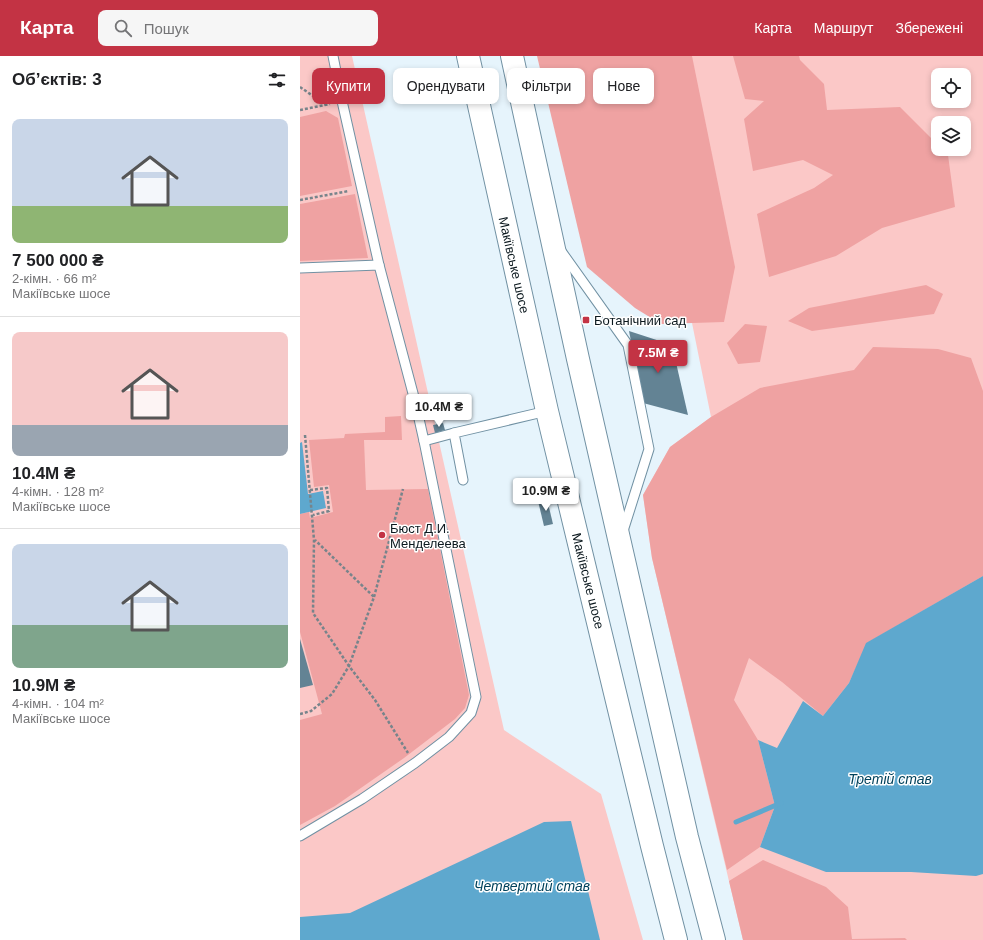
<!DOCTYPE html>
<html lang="uk">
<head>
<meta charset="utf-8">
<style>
	:root { --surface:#fff; --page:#f6f6f6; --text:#202124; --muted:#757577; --line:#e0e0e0; --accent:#c33344 }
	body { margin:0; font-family:Arial,sans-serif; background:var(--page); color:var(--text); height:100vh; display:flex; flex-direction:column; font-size:15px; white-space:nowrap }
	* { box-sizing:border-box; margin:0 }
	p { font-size:13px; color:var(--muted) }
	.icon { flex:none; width:22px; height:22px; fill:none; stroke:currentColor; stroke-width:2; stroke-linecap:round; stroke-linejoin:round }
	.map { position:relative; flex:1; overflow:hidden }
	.drawer { display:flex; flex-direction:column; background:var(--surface); width:300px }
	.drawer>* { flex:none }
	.top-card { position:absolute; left:12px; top:12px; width:380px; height:36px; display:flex; gap:8px }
	.fabs { position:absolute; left:631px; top:12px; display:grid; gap:8px }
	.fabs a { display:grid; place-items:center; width:40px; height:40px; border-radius:8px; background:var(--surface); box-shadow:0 2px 6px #0003; font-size:20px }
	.price { position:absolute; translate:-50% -34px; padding:0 9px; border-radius:4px; background:#fff; color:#222; font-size:13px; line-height:26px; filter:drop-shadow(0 1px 2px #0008) }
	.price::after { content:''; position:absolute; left:50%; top:24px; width:12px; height:9px; margin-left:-6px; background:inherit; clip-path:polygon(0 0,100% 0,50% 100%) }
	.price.current { background:var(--accent); color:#fff }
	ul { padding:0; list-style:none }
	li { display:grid; align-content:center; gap:8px; height:212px; padding:0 12px }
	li+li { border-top:1px solid var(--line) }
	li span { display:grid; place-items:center; height:124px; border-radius:8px; color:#555 }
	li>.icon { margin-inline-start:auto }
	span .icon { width:72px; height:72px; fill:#fffc; stroke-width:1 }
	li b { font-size:17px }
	h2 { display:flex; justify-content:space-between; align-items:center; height:48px; padding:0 12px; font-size:17px }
	.pill { padding:0 14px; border-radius:8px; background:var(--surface); box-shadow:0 2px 6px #0003; font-size:14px; line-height:36px }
	.pill.current { background:var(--accent); color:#fff }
	header { display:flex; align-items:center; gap:24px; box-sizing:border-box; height:56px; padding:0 20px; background:var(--accent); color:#fff }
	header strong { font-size:19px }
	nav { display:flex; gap:22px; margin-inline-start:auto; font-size:14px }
	.search { width:280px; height:36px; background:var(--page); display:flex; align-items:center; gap:10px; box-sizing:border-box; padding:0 14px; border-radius:8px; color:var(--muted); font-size:15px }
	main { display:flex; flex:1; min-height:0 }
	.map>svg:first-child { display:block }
	.green { fill:#fbc8c7; fill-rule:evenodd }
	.forest { fill:#efa2a2 }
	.water { fill:#5ea8ce }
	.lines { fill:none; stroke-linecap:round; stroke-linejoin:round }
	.stream { stroke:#5ea8ce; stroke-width:5 }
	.building { fill:#638394 }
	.service-casing { stroke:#7191a3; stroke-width:11 }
	.primary-casing { stroke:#7191a3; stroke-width:24 }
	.path { stroke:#77848b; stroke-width:2.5; stroke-dasharray:3 2; stroke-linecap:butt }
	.service { stroke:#fff; stroke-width:9 }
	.primary { stroke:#fff; stroke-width:22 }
	.poi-dot { fill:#c33344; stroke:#fff; stroke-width:1.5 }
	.labels { text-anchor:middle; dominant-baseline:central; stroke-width:3; stroke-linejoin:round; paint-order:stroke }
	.street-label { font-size:13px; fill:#0b181e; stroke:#fff }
	.poi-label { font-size:13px; fill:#0b181e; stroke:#fff; text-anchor:start }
	.water-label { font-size:14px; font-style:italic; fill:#00425c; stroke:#fff }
</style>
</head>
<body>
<header>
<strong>Карта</strong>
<div class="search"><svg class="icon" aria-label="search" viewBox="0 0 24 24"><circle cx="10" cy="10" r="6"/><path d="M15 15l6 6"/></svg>Пошук</div>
<nav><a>Карта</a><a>Маршрут</a><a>Збережені</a></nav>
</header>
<main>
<section class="drawer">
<h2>Об’єктів: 3<svg class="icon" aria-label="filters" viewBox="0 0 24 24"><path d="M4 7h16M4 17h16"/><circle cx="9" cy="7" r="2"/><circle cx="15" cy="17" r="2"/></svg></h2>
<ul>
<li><span style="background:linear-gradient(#c9d6e8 70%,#8fb573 0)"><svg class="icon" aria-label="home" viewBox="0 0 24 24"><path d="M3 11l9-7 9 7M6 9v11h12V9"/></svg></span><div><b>7 500 000 ₴</b><p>2-кімн. · 66 m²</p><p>Макіївське шосе</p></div></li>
<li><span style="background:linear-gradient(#f6c9c9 75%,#9aa5b1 0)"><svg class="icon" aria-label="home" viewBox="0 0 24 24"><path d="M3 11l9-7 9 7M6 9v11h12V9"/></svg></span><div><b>10.4M ₴</b><p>4-кімн. · 128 m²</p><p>Макіївське шосе</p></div></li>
<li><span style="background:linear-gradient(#c9d6e8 65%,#7fa58c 0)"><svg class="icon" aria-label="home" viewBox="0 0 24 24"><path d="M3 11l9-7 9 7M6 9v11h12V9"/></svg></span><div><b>10.9M ₴</b><p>4-кімн. · 104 m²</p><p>Макіївське шосе</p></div></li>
</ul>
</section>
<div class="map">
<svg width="683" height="884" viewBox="0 0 683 884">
	<rect width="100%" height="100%" fill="#e6f4fc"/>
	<!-- green -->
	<g class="green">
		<path d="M0,0H52L204,674L301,738L343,884H0Z"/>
		<path d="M326,0H683V884H443L352,502L343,439L370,391L411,361L391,262ZM638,19H664V45H638ZM638,67H664V93H638Z"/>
	</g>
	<!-- forest -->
	<g class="forest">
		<path d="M237,0H392L435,211L424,266L361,268L335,252L287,211Z"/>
		<path d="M433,0H499L500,4L524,28L527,54L600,51L638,89V93H642L648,99L655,151L582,172L536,200L469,221L457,158L514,132L533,119L503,104L453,115L444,63L464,45L445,43Z"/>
		<path d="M26,55L38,62L52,130L0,140V61Z"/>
		<path d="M55,138L68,202L0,205V148Z"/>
		<path d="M626,229L643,238L634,258L512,275L488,265L509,252Z"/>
		<path d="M445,268L467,270L460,306L438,308L427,287Z"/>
		<path d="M573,291L638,293L671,302L683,335V520L567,587L549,627L523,660L482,626L449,602L434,644L458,684L475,750L460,791L427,814L352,502L343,439L370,391L411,361L460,332L554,314Z"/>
		<path d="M101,360L102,384H64L66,434L128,433L169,639L165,652L155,663L104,702L35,750L0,769V664L22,658L0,576V458L9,456L10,462L33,456L29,429L14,431L9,384L44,382L45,378L85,376V361Z"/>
		<path d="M463,804L526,831L548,851L552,883L605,882L607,884H443L429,825Z"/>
	</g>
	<!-- water -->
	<g class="water">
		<path d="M2,386L8,438L23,435L26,452L0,458V387Z"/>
		<path d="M683,520V818L676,820L611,816H526L460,791L475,750L458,684L477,692L503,645L523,660L549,627L566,587Z"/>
		<path d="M271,765L300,884H0V861L50,857L244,766Z"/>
	</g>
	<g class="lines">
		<!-- stream -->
		<path class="stream" d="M436,766L481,747"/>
	</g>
	<!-- building -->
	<g class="building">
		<path d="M329,275L372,289L388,359L343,347Z"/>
		<path d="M143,367L145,374L135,377L133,369Z"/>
		<path d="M247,443L253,468L244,470L238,445Z"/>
		<path d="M0,583L13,629L0,632Z"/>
	</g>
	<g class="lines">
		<!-- service casing -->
		<g class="service-casing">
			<g id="service">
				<path d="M33,0L42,45L79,209"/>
				<path d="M261,195L328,289L349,393L323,475"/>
				<path d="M0,212L79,209L115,345L124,385L154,377"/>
				<path d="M163,424L154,377L247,355"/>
				<path d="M0,780L62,743L115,707L149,681L171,657L176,641L124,385"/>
			</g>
		</g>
		<!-- primary casing -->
		<g class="primary-casing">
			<g id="primary">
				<path d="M168,0L247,355L352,790L376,884"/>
				<path d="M212,0L278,303L387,781L414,884"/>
			</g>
		</g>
		<!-- path -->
		<g class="path">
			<path d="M0,31L26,49"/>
			<path d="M0,54L30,48"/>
			<path d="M0,144L49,135"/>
			<path d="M5,379L14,484L13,557L49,610L75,644L108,697"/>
			<path d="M10,434L27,432L29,455L13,459"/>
			<path d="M74,541L103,433"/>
			<path d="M0,658L11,655L32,638L49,610L74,541L15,484"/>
		</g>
		<!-- service -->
		<use href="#service" class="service"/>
		<!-- primary -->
		<use href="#primary" class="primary"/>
	</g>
	<!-- markers -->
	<g class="poi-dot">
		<rect x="282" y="260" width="8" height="8" rx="2"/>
		<circle cx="82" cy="479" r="4"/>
	</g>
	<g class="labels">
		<!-- street labels -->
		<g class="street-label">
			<text transform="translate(214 209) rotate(77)">Макіївське шосе</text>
			<text transform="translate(288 525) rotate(76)">Макіївське шосе</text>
		</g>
		<!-- poi labels -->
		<g class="poi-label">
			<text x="294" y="264">Ботанічний сад</text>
			<text x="90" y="472">Бюст Д.И.<tspan x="90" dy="15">Менделеева</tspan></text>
		</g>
		<!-- water labels -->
		<g class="water-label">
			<text x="590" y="723">Третій став</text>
			<text x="232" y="830">Четвертий став</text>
		</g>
	</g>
</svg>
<div class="fabs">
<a><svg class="icon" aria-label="locate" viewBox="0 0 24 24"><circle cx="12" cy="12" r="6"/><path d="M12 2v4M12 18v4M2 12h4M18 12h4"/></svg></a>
<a><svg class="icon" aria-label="layers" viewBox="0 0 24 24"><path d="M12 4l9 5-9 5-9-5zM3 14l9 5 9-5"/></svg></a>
</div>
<b class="price current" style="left:358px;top:318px">7.5M ₴</b>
<b class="price" style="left:139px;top:372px">10.4M ₴</b>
<b class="price" style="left:246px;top:456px">10.9M ₴</b>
<div class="top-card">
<a class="pill current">Купити</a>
<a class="pill">Орендувати</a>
<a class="pill">Фільтри</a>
<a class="pill">Нове</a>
</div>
</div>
</main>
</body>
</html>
